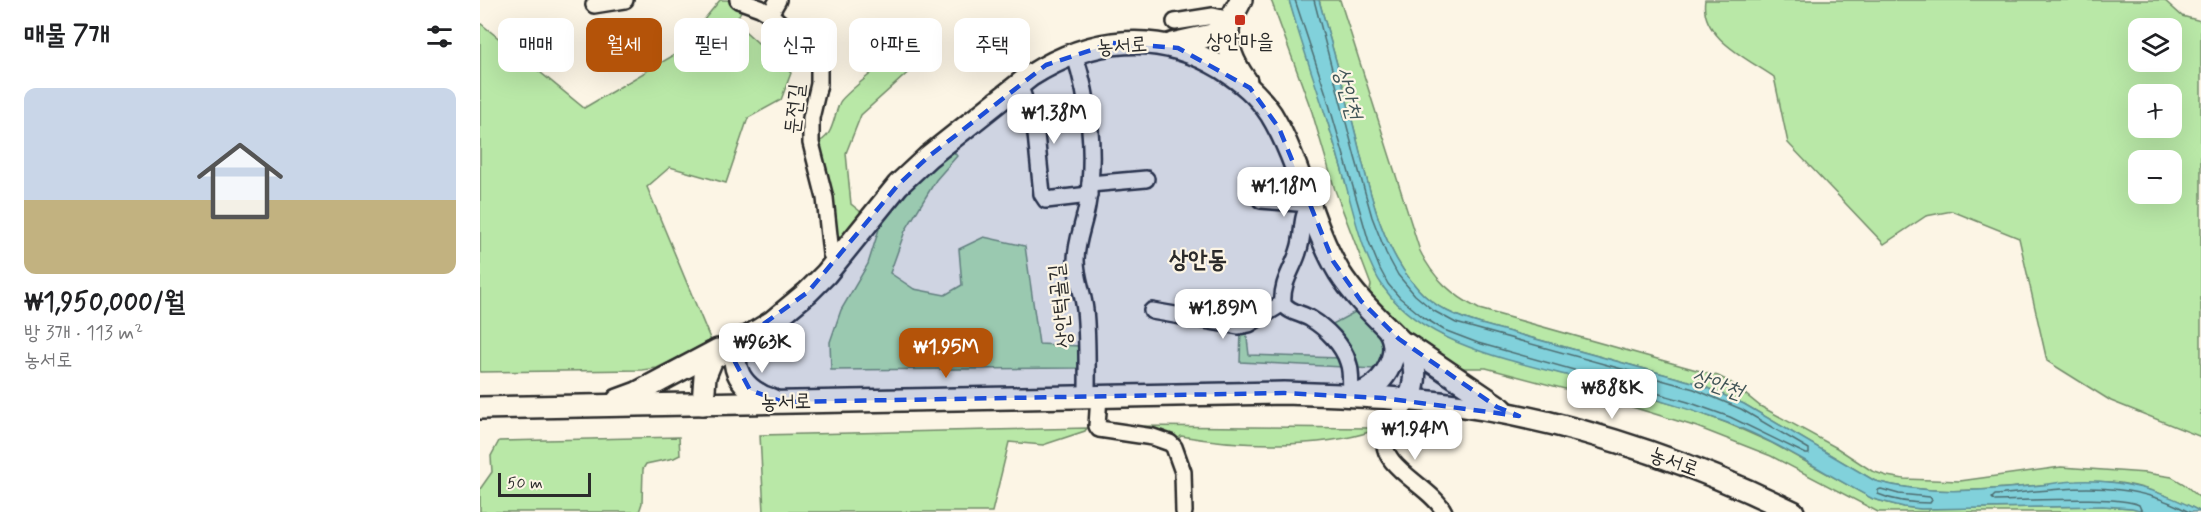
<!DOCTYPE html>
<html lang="ko">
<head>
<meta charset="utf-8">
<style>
	:root { --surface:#fff; --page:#f6f6f6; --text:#202124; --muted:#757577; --line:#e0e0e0; --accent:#b45309 }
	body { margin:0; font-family:Mynerve,"Poor Story",sans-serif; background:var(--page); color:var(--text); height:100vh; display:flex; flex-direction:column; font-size:22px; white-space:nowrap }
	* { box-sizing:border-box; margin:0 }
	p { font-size:20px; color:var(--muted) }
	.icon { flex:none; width:33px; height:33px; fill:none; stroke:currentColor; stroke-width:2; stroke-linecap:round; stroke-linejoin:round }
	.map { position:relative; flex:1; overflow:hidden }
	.drawer { display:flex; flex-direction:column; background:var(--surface); width:480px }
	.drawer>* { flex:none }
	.top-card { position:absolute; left:18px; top:18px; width:570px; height:54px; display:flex; gap:12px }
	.controls { position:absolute; left:1648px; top:18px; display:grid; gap:12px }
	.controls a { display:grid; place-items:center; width:54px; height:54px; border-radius:12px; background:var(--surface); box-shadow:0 6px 24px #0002; font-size:30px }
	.scale { position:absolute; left:18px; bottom:15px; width:93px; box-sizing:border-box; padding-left:6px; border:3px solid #2b2b2b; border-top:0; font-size:16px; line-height:21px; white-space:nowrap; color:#2b2b2b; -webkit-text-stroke:4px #fcf5e5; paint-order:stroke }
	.price { position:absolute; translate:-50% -51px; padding:0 14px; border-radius:12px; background:#fff; color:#222; font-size:20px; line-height:39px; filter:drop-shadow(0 2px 3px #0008) }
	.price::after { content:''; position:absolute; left:50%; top:36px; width:18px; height:14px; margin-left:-9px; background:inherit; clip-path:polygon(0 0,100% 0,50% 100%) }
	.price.selected { background:var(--accent); color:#fff }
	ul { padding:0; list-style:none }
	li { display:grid; align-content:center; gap:12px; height:318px; padding:0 24px }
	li+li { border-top:2px solid var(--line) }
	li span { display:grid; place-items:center; height:186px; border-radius:12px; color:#555 }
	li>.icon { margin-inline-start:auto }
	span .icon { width:108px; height:108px; fill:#fffc; stroke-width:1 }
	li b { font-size:26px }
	h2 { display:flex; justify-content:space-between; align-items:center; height:72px; padding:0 24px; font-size:26px }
	.tag { padding:0 21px; border-radius:12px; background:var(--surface); box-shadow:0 6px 24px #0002; font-size:21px; line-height:54px }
	.tag.selected { background:var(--accent); color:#fff }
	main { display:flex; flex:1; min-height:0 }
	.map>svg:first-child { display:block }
	.green { fill:#b9e8a7; stroke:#728a69; stroke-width:1.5; fill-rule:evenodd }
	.water { fill:#81d1db; stroke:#5f8f95; stroke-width:1.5 }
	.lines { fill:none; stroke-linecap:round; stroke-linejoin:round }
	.shore { stroke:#4d6d71; stroke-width:1.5 }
	.street-casing { stroke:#2b2b2b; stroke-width:20 }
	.secondary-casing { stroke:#2b2b2b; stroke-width:26 }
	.street { stroke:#fcf5e5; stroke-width:15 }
	.secondary { stroke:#fcf5e5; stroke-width:21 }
	.marked { fill:#1d4ed8; fill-opacity:0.2; stroke:#1d4ed8; stroke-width:4.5; stroke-dasharray:12 8; stroke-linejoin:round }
	.poi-dot { fill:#c8321e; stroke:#fcf5e5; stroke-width:2 }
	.labels { text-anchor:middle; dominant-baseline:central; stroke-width:4.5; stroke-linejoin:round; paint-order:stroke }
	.poi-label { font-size:21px; fill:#2b2b2b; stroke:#fcf5e5 }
	.street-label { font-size:21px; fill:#2b2b2b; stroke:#fcf5e5 }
	.water-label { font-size:22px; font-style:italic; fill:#405457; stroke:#fcf5e5 }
	.quarter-label { font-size:24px; font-weight:bold; fill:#2b2b2b; stroke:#fcf5e5 }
</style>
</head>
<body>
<main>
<section class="drawer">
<h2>매물 7개<svg class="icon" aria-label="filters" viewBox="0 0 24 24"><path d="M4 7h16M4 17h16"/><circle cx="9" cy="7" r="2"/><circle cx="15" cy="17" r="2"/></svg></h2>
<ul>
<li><span style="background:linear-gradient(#c9d6e8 60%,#c2b280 0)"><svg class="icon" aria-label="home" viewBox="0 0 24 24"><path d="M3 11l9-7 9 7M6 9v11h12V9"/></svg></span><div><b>₩1,950,000/월</b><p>방 3개 · 113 m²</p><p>농서로</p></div></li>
</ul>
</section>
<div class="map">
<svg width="1721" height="512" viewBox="0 0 1721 512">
	<rect width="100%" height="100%" fill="#fcf5e5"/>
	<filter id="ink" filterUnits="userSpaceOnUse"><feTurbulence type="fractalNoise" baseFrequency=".0167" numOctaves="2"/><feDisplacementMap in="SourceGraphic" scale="12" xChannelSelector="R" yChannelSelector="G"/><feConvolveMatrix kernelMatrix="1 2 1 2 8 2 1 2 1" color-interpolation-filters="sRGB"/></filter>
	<g filter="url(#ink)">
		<!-- green -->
		<g class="green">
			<path d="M240,0H247L264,6L255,22L311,73L301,100L268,118L246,183L190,167L167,187L231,341L177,368L162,370L0,372V23L104,108L196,54Z"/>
			<path d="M791,0H809L840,96L884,244L903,287L962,335L1043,363L1206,408L1247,423L1292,443L1393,499L1424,507L1441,509L1623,506L1652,508L1667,512H1398L1291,456L1217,427L1149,406L1006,368H982L928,333L889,295L891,285L855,190L832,112Z"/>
			<path d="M839,0H860L940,251C953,278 972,295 999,309L1238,376L1250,382L1280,406L1357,448L1392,471L1407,476L1424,479L1480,481L1581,467L1666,473L1692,477L1704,484L1721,499V512C1693,497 1663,485 1631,482C1603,480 1577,484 1549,486C1497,491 1446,495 1395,481L1264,404L1216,383L1001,324C977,317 955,308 938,289C897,244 887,177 872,120C862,80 850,40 839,0Z"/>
			<path d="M1225,0H1684L1702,16L1721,21V437L1631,401L1567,361L1539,238L1472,211L1446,216L1404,244L1308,143L1294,77C1268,59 1219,37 1225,0ZM1659,28H1692V62H1659ZM1659,94H1692V128H1659ZM1659,160H1692V194H1659Z"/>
			<path d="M423,47L431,49L436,58L434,67L381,115L366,153L371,204L381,212L356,243L335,143C354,139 353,116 360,102C365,93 412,57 423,47Z"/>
			<path d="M469,151H473L477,156L456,180L425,231L410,273L434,289L465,295L482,285L479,249L504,237L545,246L559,344L600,346V365L597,368L351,370L350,342L361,310L388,264L399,229L397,225C419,197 443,174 469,151Z"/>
			<path d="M877,311L900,333L906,352L896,369L876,368L847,327Z"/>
			<path d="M761,330H766L769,355L860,358L863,367L760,362Z"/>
			<path d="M652,426L890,428L892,431C840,449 755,446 701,436L696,441Z"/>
			<path d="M607,428L605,431L563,445L529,442L512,512H284L280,435Z"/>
			<path d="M199,437L200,455L194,458L166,464L163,469L162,503L159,512H0V489L12,472L11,456L19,441Z"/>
		</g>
		<!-- water -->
		<path class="water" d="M809,0H839C850,40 862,80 872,120C887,177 897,244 938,289C955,308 977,317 1001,324L1216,383L1264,404L1395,481C1447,495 1498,491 1551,486C1566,485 1582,481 1597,481C1640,479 1684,491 1721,512H1667L1652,508L1623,506L1441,509L1424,507L1393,499C1344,473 1297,441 1245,422C1196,404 1146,391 1097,378C1033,361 944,345 904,288C880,254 871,199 859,160C844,106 824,54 809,0Z"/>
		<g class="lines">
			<!-- shore -->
			<g class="shore">
				<path d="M815,0L846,94L889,242L900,269L908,284L920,298L943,317L964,330L998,343L1208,402L1250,417L1326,454H1329V449L1261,409L1214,389L976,323L954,311L935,295L918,275L906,253L892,217L875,157L834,0"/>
				<path d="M1401,489L1419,494L1450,497L1452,500L1450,503C1432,503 1414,501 1398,494V490Z"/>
				<path d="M1662,512L1659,505C1638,495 1544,501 1515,501L1512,498L1515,495C1582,489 1646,477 1709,512"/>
			</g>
			<!-- street casing -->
			<g class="street-casing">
				<g id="street">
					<path d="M258,0L280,8L290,14L331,51L339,65V84L331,118V143L345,198L351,254L356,261"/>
					<path d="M114,5L145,0"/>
					<path d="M290,14L298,0"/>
					<path d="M695,22L733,16L751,20"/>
					<path d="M594,53C610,101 616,155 607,206C604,224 596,242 596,260C596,278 603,292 605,310C608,339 607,368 607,397"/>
					<path d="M539,84L556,134L562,194L566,200L609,195"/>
					<path d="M610,184L666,179"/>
					<path d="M781,200L830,204C820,218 824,234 819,249C814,268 801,282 803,303C809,313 822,313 831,319C846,328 863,345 868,362C872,372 870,384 871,395"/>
					<path d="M672,311L759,326L769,324L803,303"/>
					<path d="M619,396L617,426L619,429L673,437L690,443L694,447L703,472L704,512"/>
					<path d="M929,400C922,411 910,424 906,436C896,466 953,487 964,512"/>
				</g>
			</g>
			<!-- secondary casing -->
			<g class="secondary-casing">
				<g id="secondary">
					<path d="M749,23C745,46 753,63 766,81"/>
					<path d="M743,34L761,0"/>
					<path d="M692,44L732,35L749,23"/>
					<path d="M264,338C242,364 265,393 292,400"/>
					<path d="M926,344L1022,409"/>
					<path d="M874,395C901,391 924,355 909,330"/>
					<path d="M138,400L157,393L238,350"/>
					<path d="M223,404L225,376L232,359L292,322L328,292L346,274L418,185L448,157L550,76C611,37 678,29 742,68C762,81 778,94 791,114C821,163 830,223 859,272C878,302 905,324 929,350C937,367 936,382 929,400"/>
					<path d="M0,408L804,393C871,395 938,398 1003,409C1111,428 1215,464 1313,512"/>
				</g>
			</g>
			<!-- street -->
			<use href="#street" class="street"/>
			<!-- secondary -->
			<use href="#secondary" class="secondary"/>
		</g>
	</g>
	<!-- marked area -->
	<path class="marked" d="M633,43L698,48L770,88L799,128L853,261L881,301L919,339L1017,407L1039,416L903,398L804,393L303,402L270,390L255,362L264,338L328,292L418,185L448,157L566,65Z"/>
	<!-- markers -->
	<rect class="poi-dot" x="754" y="14" width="12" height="12" rx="3"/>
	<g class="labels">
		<!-- poi labels -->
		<g class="poi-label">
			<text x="760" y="42">상안마을</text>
		</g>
		<!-- street labels -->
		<g class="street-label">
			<text transform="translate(642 46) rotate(-4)">농서로</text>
			<text transform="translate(315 109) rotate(-84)">둔전길</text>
			<text transform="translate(581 306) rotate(-96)">상안턱골길</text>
			<text transform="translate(306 402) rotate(-1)">농서로</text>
			<text transform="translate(1194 462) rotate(20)">농서로</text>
		</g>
		<!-- water labels -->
		<g class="water-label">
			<text transform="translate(867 93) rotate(74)">상안천</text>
			<text transform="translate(1237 385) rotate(19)">상안천</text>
		</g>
		<!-- quarter labels -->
		<g class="quarter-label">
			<text x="718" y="260">상안동</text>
		</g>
	</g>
</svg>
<div class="controls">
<a><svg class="icon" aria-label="layers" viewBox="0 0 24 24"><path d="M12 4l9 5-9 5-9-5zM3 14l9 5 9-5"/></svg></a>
<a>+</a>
<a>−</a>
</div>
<div class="scale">50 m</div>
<b class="price" style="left:574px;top:145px">₩1.38M</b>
<b class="price" style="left:804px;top:218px">₩1.18M</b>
<b class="price" style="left:743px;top:340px">₩1.89M</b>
<b class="price" style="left:282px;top:374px">₩963K</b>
<b class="price selected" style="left:466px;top:379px">₩1.95M</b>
<b class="price" style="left:1132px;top:420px">₩888K</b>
<b class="price" style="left:935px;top:461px">₩1.94M</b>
<div class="top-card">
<a class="tag">매매</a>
<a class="tag selected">월세</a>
<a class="tag">필터</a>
<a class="tag">신규</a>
<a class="tag">아파트</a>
<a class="tag">주택</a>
</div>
</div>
</main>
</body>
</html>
